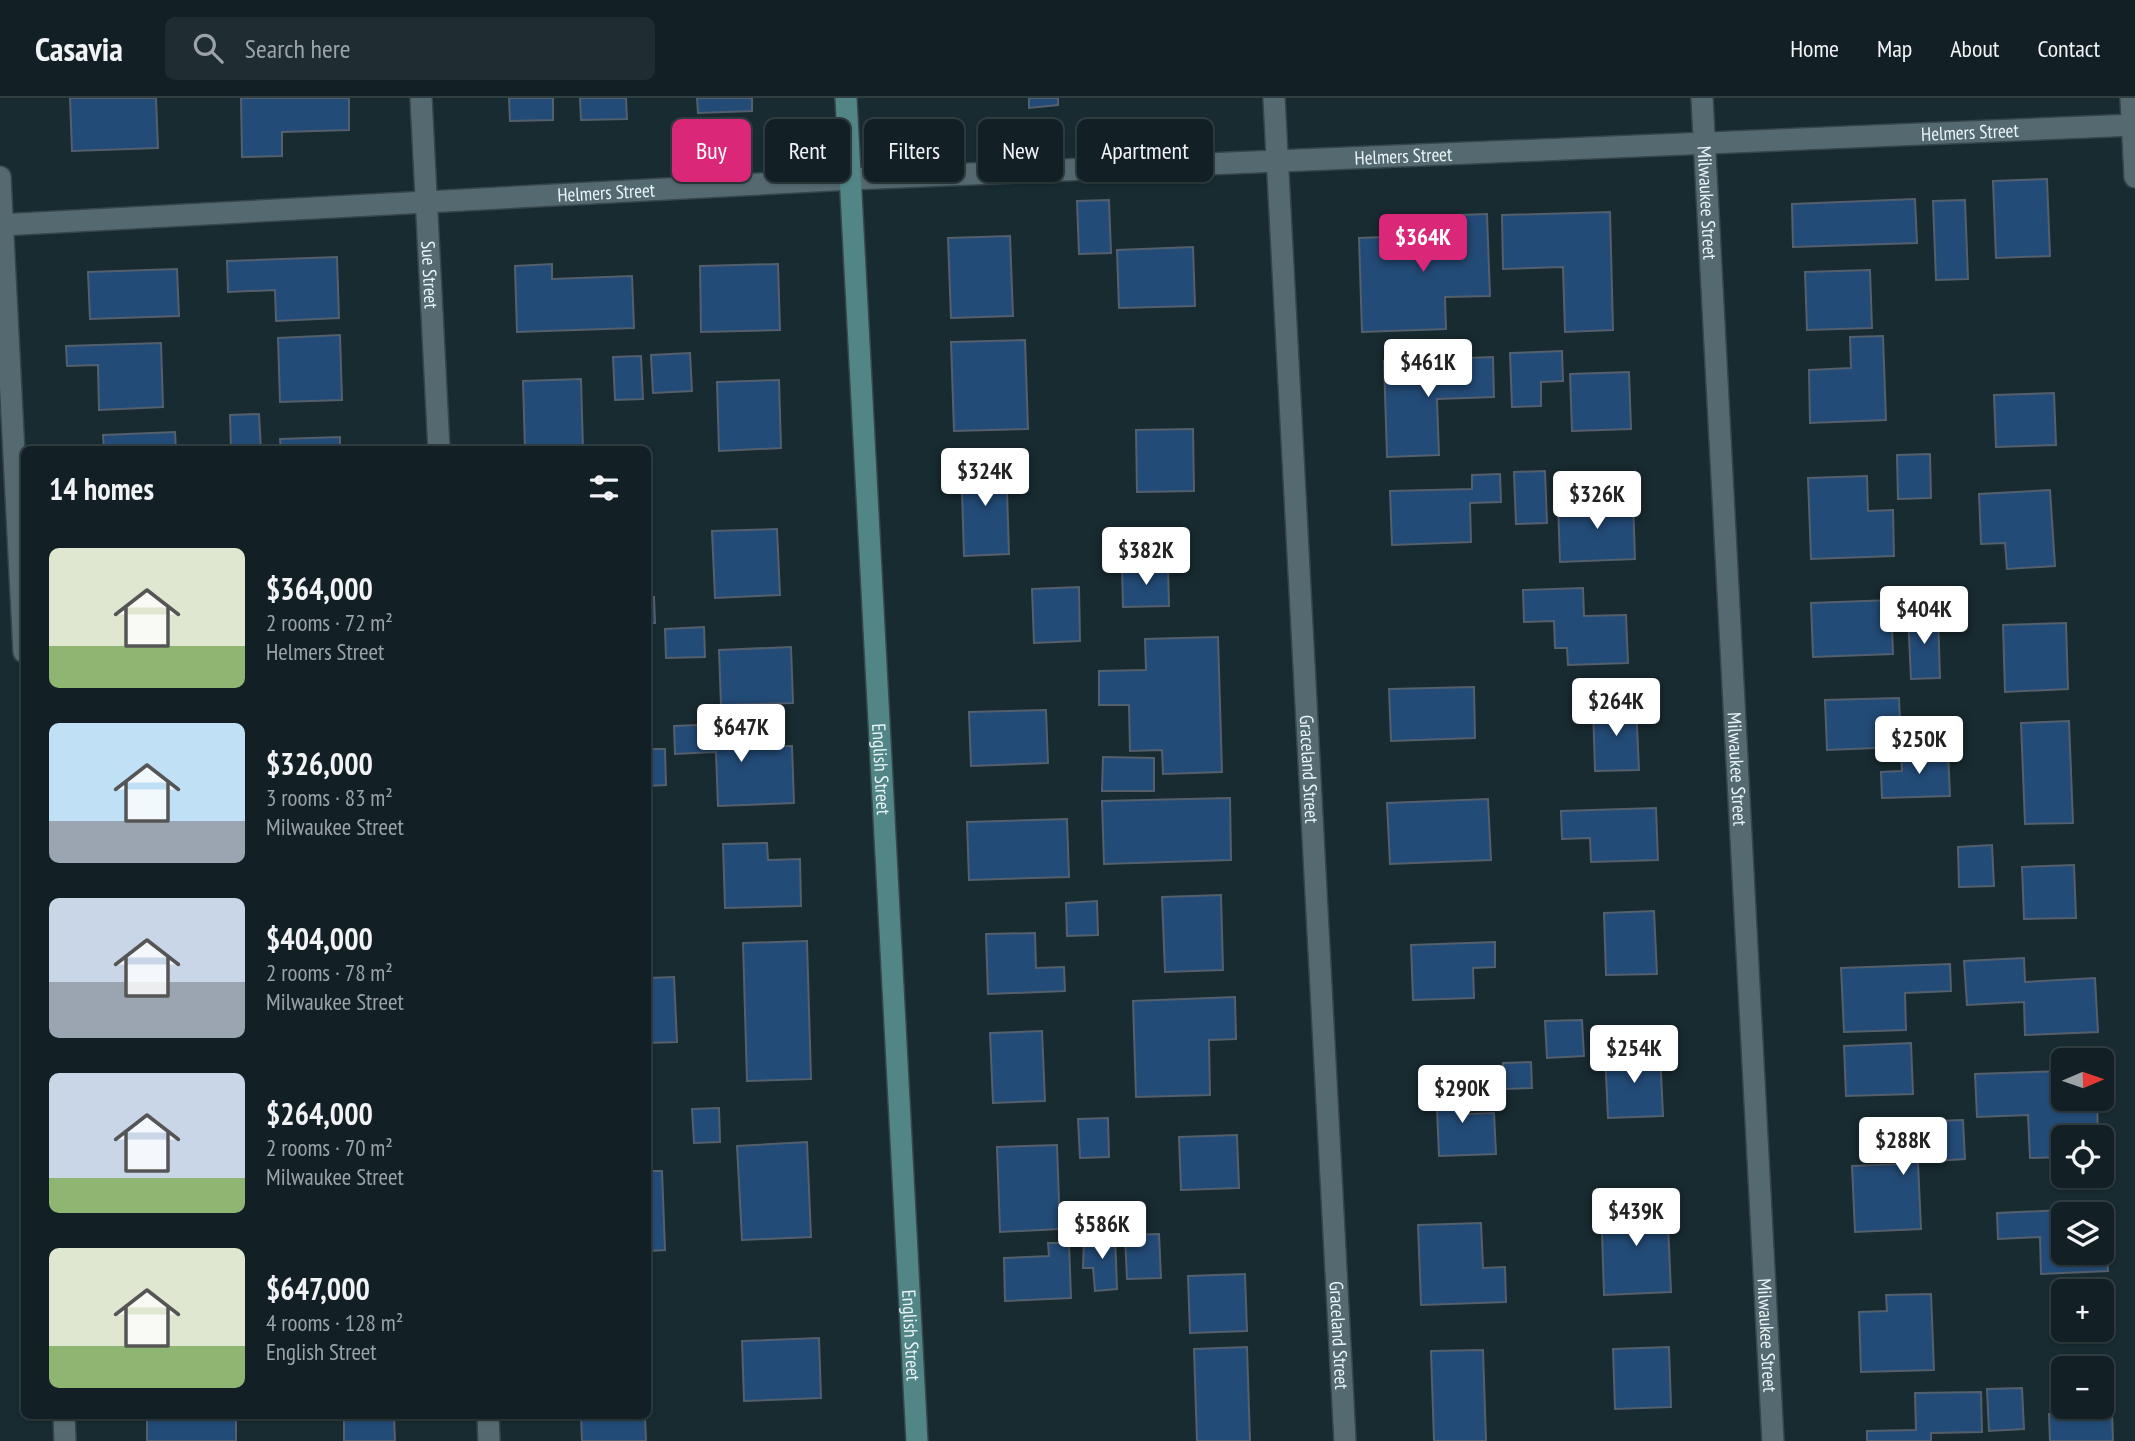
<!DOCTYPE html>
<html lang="en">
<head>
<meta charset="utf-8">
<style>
	:root { --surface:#122025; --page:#1f2d32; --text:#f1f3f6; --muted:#9ca3a7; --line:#313e42; --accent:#db2777 }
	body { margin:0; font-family:"PT Sans Narrow",sans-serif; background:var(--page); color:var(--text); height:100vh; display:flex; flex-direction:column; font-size:26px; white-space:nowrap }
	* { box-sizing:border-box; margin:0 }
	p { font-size:23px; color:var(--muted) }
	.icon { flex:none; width:38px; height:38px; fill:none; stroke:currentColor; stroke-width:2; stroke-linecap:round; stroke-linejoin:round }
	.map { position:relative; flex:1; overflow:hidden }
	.side { position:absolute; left:21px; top:348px; width:630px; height:973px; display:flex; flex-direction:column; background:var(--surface); border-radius:10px; box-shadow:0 2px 5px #0004,0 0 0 2px var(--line) }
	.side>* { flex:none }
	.guide { position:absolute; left:672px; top:21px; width:665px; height:63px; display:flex; gap:14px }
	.needle { width:46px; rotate:88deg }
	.fabs { position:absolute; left:2051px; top:950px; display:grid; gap:14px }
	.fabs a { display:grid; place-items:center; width:63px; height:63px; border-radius:10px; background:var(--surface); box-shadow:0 2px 5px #0004,0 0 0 2px var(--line); font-size:35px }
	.price { position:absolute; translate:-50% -60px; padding:0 16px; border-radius:7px; background:#fff; color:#222; font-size:23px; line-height:46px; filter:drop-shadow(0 2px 4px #0008) }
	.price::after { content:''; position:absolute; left:50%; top:42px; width:21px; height:16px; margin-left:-10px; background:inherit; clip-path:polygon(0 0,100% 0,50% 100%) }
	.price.on { background:var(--accent); color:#fff }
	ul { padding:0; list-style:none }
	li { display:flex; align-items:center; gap:21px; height:175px; padding:0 28px }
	li span { display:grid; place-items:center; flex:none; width:196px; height:140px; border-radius:10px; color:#555 }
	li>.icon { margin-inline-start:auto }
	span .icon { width:84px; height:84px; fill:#fffc; stroke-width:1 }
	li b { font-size:30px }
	h2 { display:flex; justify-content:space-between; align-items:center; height:84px; padding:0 28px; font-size:30px }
	.chip { padding:0 24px; border-radius:10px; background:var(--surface); box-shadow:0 2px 5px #0004,0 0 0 2px var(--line); font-size:24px; line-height:63px }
	.chip.on { background:var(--accent); color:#fff }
	header { display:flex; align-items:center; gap:42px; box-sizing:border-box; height:98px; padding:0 35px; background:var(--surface); border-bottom:2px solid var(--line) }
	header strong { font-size:33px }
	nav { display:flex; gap:38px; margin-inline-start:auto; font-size:24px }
	.search { width:490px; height:63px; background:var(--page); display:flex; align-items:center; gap:18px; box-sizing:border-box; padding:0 24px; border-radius:10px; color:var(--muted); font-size:26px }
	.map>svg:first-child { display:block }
	.building { fill:#234b77; stroke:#545f6e; stroke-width:2; fill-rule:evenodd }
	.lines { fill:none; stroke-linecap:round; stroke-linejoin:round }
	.street-casing { stroke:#36464a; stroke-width:24 }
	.secondary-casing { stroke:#36464a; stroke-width:24 }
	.street { stroke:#556a70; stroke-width:21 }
	.secondary { stroke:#528586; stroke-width:21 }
	.labels { text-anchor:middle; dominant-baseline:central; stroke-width:7; stroke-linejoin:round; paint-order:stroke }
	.street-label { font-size:19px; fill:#e9f5f9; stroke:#182b31 }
</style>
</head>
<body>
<header>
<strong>Casavia</strong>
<div class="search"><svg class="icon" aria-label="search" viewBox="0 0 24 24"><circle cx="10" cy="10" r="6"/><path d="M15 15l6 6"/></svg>Search here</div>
<nav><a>Home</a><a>Map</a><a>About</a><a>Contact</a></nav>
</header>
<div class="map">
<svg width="2135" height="1343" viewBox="0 0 2135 1343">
	<rect width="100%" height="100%" fill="#182b31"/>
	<!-- building -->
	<g class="building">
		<path d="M70,0H156L158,50L72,53Z"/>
		<path d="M241,0H349V32L282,34V58L242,59Z"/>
		<path d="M509,0H553V22L510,23Z"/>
		<path d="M580,0H626L627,21L581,22Z"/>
		<path d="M697,0H752V13L698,15Z"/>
		<path d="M1029,0H1058V7L1029,10Z"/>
		<path d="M2047,81L2050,158L1996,160L1993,83Z"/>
		<path d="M1915,101L1917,145L1793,149L1792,106Z"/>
		<path d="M1109,102L1111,155L1079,156L1077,103Z"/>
		<path d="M1965,102L1968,181L1936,182L1933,103Z"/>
		<path d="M1610,114L1613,232L1565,234L1563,169L1503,171L1502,117Z"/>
		<path d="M1487,116L1490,198L1445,199L1446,231L1362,234L1359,140L1430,137L1429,118Z"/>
		<path d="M1010,138L1013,218L951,220L948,140Z"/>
		<path d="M1193,149L1195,208L1119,210L1117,152Z"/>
		<path d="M337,159L339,220L276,223L275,192L228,194L227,163Z"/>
		<path d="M552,166V181L632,178L634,230L517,234L515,168Z"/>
		<path d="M778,166L780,232L701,234L700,168Z"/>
		<path d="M177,171L179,218L90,221L88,174Z"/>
		<path d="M1870,172L1872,230L1807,232L1805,174Z"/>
		<path d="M340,237L342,302L280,304L278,240Z"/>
		<path d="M1883,238L1886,322L1810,325L1809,272L1851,270L1850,239Z"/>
		<path d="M1025,242L1028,331L954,333L951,244Z"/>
		<path d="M161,245L163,309L99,312L98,267L67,268L66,248Z"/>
		<path d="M1562,253L1563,283L1541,284V308L1512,309L1510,255Z"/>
		<path d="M690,255L692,293L653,295L651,257Z"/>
		<path d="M641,258L643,301L615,302L613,259Z"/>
		<path d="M1493,259L1494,299L1437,301L1439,357L1387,359L1384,263Z"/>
		<path d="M1629,274L1631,331L1572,333L1570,276Z"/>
		<path d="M581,281L583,352H525L523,283Z"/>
		<path d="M779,282L781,350L719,353L717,284Z"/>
		<path d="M2054,295L2056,347L1996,349L1994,297Z"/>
		<path d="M259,316L261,352H231L230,317Z"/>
		<path d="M1193,331L1194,393L1137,394L1136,332Z"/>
		<path d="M175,334L176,352H104L103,337Z"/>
		<path d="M340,339V352H281L280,341Z"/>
		<path d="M1930,356L1931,400L1898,401L1897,357Z"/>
		<path d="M1006,361L1009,456L964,458L961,363Z"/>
		<path d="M1545,373L1547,425L1516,426L1514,374Z"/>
		<path d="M1500,376L1501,404L1470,405L1471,444L1392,447L1390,393L1472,391V377Z"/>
		<path d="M1867,378L1868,413L1893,412L1894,458L1811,461L1808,380Z"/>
		<path d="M2050,392L2055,468L2007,471L2005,445L1981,446L1979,396Z"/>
		<path d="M1633,402L1635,461L1560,464L1558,405Z"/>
		<path d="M777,431L780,497L715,500L712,433Z"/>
		<path d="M1168,469L1169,508L1123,509L1122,471Z"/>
		<path d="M1079,489L1080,543L1034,545L1032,491Z"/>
		<path d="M1583,490L1584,518L1626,517L1628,565L1568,567L1567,550H1555L1554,523L1524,524L1523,492Z"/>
		<path d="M654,499L655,525H648V500Z"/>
		<path d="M1891,502L1893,556L1813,559L1811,505Z"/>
		<path d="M1938,516L1940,580L1911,581L1908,517Z"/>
		<path d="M2066,525L2068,591L2005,594L2003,527Z"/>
		<path d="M704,529L705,559L666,560L665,531Z"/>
		<path d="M1218,539L1222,674L1163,676L1162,652L1130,653L1129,607H1099V573L1146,572L1145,541Z"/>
		<path d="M791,549L793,605L721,607L719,552Z"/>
		<path d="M1474,589L1475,640L1391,643L1389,591Z"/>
		<path d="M1899,600L1901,649L1827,652L1825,602Z"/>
		<path d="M1636,606L1639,672L1595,673L1593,608Z"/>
		<path d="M1046,612L1048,665L971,668L969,614Z"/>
		<path d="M2069,623L2073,725L2025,726L2021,625Z"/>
		<path d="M748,625L749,649L792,648L794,705L718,708L716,654L675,656L674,628Z"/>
		<path d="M648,651H665L666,687L648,688Z"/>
		<path d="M1948,653L1950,698L1882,700L1881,674L1902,673L1901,654Z"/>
		<path d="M1103,659L1154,660V693H1102Z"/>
		<path d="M1230,700L1231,762L1104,766L1102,703Z"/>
		<path d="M1488,701L1491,762L1390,766L1387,705Z"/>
		<path d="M1656,710L1658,762L1591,764L1590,740L1562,741L1561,713Z"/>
		<path d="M1067,721L1069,779L969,782L967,724Z"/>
		<path d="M767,745L768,762L800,761L801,808L725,810L723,746Z"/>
		<path d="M1992,747L1994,788L1959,789L1958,749Z"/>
		<path d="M2074,767L2076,820L2024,821L2022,769Z"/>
		<path d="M1221,797L1223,872L1165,874L1162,799Z"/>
		<path d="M1097,803L1098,837L1067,838L1066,805Z"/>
		<path d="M1654,813L1657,876L1606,877L1604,815Z"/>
		<path d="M1035,835L1036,870L1064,869L1065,893L988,896L986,836Z"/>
		<path d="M807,843L811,981L747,983L743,845Z"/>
		<path d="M1495,844V869L1473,870L1474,900L1413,902L1411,847Z"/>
		<path d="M2024,860L2025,884L2095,880L2098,934L2025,937L2024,904L1967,907L1964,863Z"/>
		<path d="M1950,866L1951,893L1905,895L1906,932L1844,934L1841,870Z"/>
		<path d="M674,879L677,944L648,945V880Z"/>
		<path d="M1235,899L1236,941L1209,942L1210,997L1136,999L1133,903Z"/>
		<path d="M1582,922L1584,958L1547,960L1545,923Z"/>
		<path d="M1042,933L1045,1003L993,1005L990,935Z"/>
		<path d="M1911,945L1913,996L1846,998L1844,948Z"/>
		<path d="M1660,953L1663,1018L1608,1020L1605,955Z"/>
		<path d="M1531,964L1532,990L1504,991L1503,965Z"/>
		<path d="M2063,973V1001H2097L2098,1040H2063V1059L2030,1060L2028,1017L1977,1019L1975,976Z"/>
		<path d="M1466,986L1467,1016L1494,1015L1496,1056L1439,1058L1436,987Z"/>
		<path d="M719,1010L720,1044L694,1045L692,1011Z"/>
		<path d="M1108,1020L1109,1059L1080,1060L1078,1021Z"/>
		<path d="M1963,1022L1965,1061L1918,1064L1921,1131L1855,1134L1852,1068L1905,1066L1903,1024Z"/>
		<path d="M1237,1037L1239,1090L1181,1092L1179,1039Z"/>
		<path d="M807,1044L811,1139L742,1142L737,1048Z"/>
		<path d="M1057,1047L1060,1131L1000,1134L997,1049Z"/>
		<path d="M648,1073H662L665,1152L648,1153Z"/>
		<path d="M1667,1102L1671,1194L1604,1197L1601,1105Z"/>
		<path d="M2105,1110L2108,1173L2041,1176L2040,1139L1998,1141L1997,1115ZM2063,1116H2102V1155H2063Z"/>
		<path d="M1481,1125L1483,1170L1505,1169L1506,1204L1421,1207L1418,1127Z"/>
		<path d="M1115,1136L1117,1191L1095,1193L1093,1170H1083L1084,1140Z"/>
		<path d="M1159,1136L1161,1180L1127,1181L1125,1137Z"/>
		<path d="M1048,1145H1069L1071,1200L1005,1203L1004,1160L1049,1158Z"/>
		<path d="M1245,1176L1247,1233L1190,1235L1188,1178Z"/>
		<path d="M1931,1196L1934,1272L1861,1274L1859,1214L1887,1213L1886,1197Z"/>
		<path d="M819,1240L821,1300L744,1303L742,1243Z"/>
		<path d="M1247,1249L1250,1343H1197L1194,1251Z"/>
		<path d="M1669,1249L1671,1309L1615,1311L1613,1251Z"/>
		<path d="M1483,1252L1486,1343H1434L1431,1253Z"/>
		<path d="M2022,1290L2024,1331L1989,1333L1987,1291Z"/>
		<path d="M1981,1294L1982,1334L1931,1335V1343H1867V1333L1916,1332L1915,1295Z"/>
		<path d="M2112,1314L2113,1343H2050L2049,1316Z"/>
		<rect x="147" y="1318" width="89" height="25"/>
		<path d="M344,1318H394L395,1343H344Z"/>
		<path d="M581,1318H645L646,1343H582Z"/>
	</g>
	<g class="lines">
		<!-- street casing -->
		<g class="street-casing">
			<g id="street">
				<path id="s1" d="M421,0L439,352"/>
				<path id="s2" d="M1274,0L1345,1343"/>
				<path id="s3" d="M1702,0L1773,1343"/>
				<path d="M2131,0L2135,79"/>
				<path d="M0,79L24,554"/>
				<path id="s4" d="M0,127L851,81L2135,27"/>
				<path d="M64,1318L65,1343"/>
				<path d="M488,1318L489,1343"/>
			</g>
		</g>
		<!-- secondary casing -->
		<g class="secondary-casing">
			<g id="secondary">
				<path id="s5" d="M846,0L917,1343"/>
			</g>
		</g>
		<!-- street -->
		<use href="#street" class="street"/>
		<!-- secondary -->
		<use href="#secondary" class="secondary"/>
	</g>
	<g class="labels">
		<!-- street labels -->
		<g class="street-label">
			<text stroke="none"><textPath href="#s4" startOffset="1972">Helmers Street</textPath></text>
			<text stroke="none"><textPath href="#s4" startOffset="1405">Helmers Street</textPath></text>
			<text stroke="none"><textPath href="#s4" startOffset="607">Helmers Street</textPath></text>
			<text stroke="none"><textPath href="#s3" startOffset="105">Milwaukee Street</textPath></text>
			<text stroke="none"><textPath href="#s1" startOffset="177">Sue Street</textPath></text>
			<text stroke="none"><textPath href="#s5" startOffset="672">English Street</textPath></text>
			<text stroke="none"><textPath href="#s2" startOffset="672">Graceland Street</textPath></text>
			<text stroke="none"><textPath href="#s3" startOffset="672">Milwaukee Street</textPath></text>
			<text stroke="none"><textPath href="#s5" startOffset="1239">English Street</textPath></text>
			<text stroke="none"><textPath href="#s2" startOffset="1239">Graceland Street</textPath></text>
			<text stroke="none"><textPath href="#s3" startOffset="1239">Milwaukee Street</textPath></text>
		</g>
	</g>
</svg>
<div class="fabs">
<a><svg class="needle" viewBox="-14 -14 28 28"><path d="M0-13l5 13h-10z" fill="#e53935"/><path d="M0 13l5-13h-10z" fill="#9ca3a7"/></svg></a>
<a><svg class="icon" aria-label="locate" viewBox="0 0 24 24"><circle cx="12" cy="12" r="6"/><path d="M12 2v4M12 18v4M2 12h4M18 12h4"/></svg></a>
<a><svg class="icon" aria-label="layers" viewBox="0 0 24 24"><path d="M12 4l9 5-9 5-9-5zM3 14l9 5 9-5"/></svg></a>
<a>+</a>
<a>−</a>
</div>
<b class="price on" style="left:1423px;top:176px">$364K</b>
<b class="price" style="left:1428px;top:301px">$461K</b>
<b class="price" style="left:985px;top:410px">$324K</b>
<b class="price" style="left:1597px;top:433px">$326K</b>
<b class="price" style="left:1146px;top:489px">$382K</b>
<b class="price" style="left:1924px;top:548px">$404K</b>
<b class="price" style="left:1616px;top:640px">$264K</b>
<b class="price" style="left:741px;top:666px">$647K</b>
<b class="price" style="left:1919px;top:678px">$250K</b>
<b class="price" style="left:1634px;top:987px">$254K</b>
<b class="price" style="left:1462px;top:1027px">$290K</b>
<b class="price" style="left:1903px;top:1079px">$288K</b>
<b class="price" style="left:1636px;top:1150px">$439K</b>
<b class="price" style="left:1102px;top:1163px">$586K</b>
<div class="guide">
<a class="chip on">Buy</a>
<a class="chip">Rent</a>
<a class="chip">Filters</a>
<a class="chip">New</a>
<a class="chip">Apartment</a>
</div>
<section class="side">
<h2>14 homes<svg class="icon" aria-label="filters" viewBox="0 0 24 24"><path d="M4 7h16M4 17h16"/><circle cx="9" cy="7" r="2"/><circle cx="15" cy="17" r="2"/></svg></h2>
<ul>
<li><span style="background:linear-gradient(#dfe7d0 70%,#8fb573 0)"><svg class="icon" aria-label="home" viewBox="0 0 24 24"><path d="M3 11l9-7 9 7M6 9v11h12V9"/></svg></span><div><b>$364,000</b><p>2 rooms · 72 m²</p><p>Helmers Street</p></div></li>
<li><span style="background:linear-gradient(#bfe0f5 70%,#9aa5b1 0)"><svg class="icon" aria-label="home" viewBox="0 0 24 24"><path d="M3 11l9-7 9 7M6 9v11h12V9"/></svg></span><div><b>$326,000</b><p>3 rooms · 83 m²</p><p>Milwaukee Street</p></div></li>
<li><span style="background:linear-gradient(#c9d6e8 60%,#9aa5b1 0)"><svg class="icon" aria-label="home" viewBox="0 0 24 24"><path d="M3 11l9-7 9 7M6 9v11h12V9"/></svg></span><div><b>$404,000</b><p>2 rooms · 78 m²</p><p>Milwaukee Street</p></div></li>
<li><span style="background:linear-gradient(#c9d6e8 75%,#8fb573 0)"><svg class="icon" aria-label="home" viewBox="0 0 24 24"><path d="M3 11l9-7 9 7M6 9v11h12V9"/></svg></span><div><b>$264,000</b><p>2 rooms · 70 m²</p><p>Milwaukee Street</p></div></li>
<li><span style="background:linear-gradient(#dfe7d0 70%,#8fb573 0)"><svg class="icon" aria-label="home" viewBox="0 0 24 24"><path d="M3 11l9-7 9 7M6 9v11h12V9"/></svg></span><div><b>$647,000</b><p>4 rooms · 128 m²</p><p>English Street</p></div></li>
</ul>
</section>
</div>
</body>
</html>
